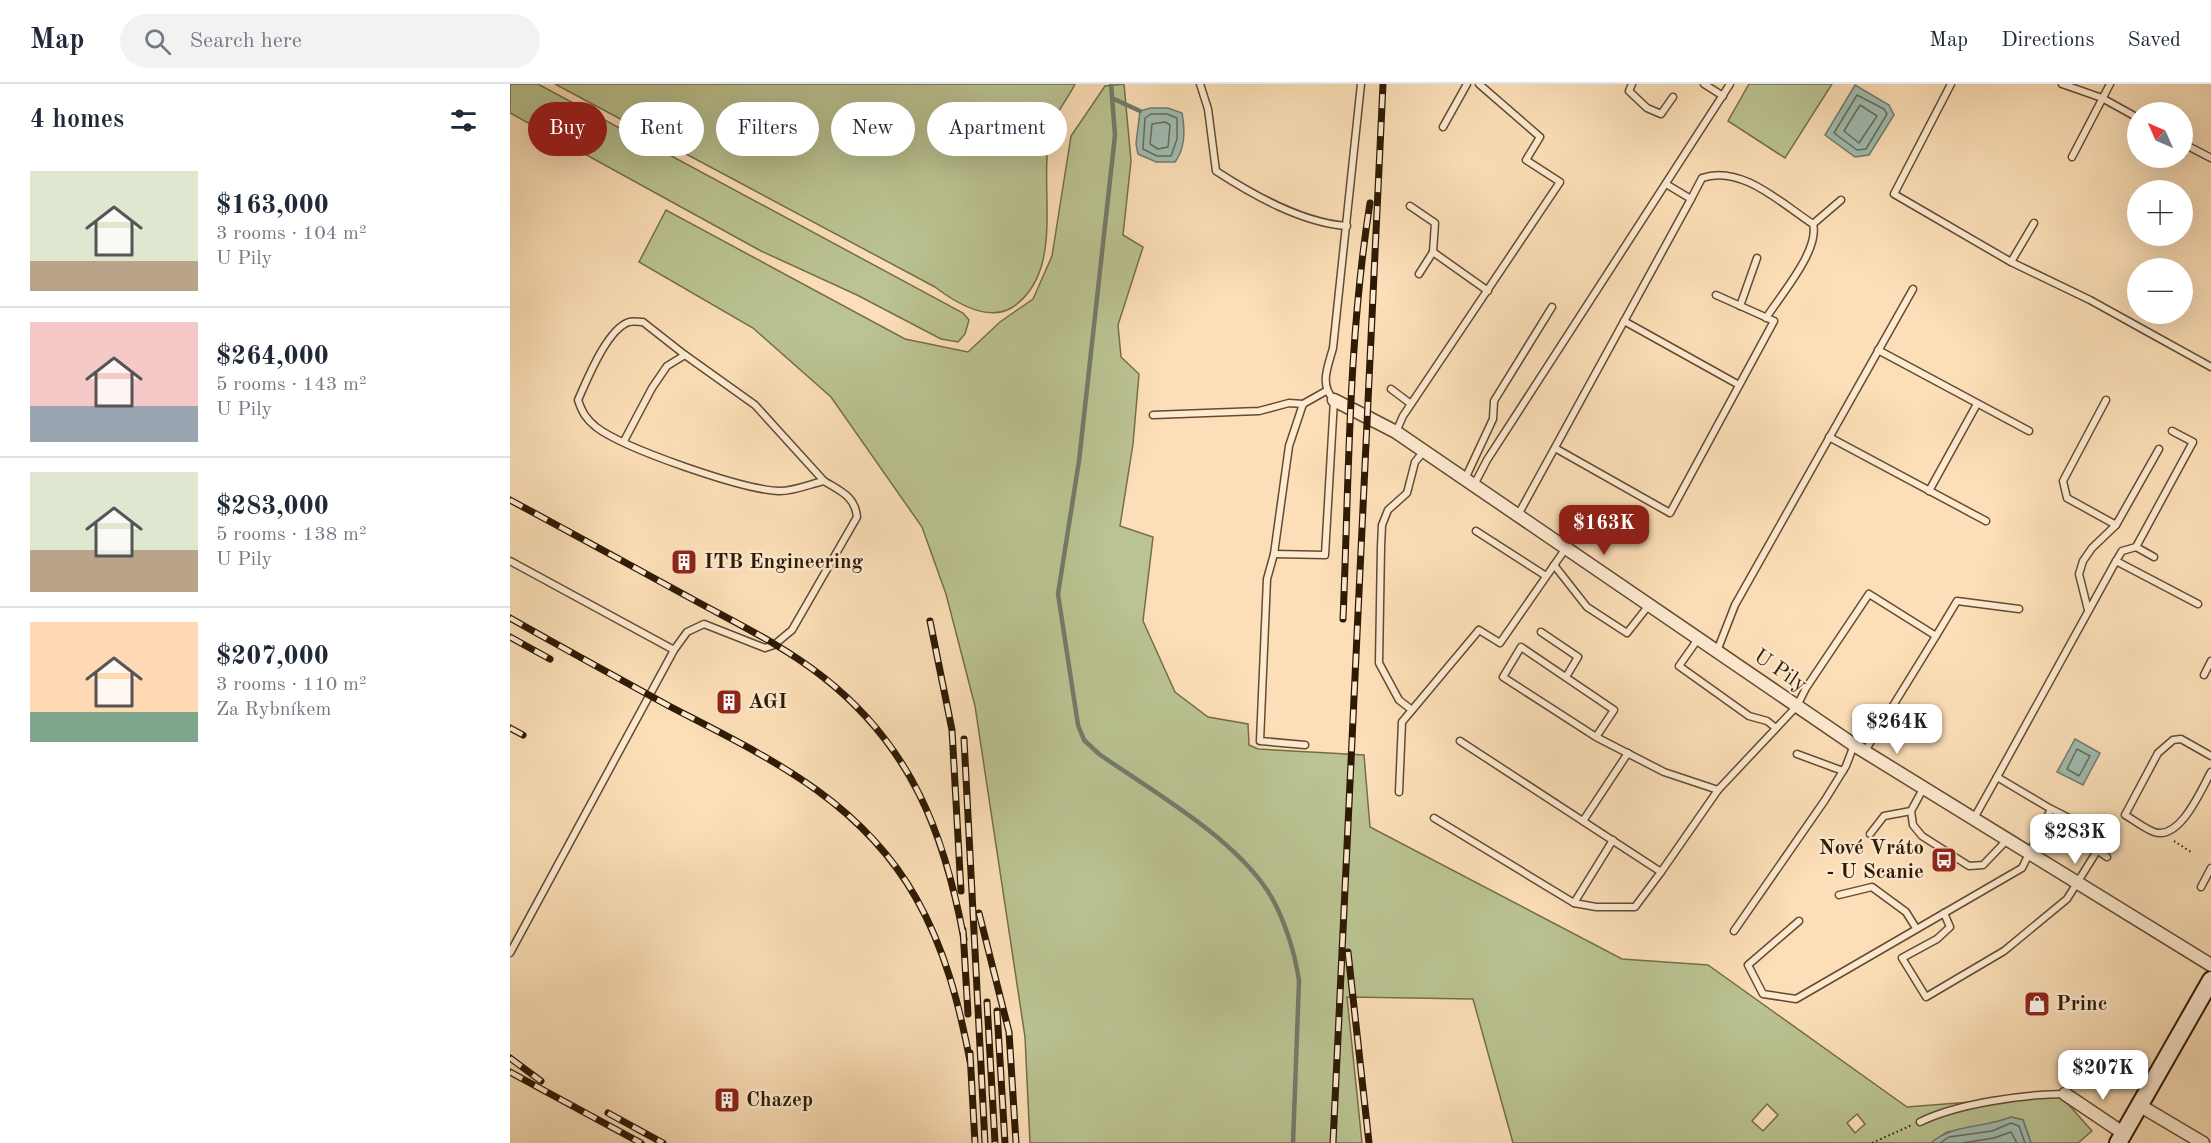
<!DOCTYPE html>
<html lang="en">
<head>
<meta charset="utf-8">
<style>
	:root { --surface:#fff; --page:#f2f2f3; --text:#1f2937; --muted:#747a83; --line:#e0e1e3; --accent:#8f2418 }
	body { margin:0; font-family:"Old Standard TT",serif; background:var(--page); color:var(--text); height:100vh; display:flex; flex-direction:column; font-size:22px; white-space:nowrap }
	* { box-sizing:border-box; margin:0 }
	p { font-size:20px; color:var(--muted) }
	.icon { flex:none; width:33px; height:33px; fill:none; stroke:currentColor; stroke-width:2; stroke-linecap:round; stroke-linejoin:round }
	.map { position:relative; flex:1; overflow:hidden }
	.sheet { display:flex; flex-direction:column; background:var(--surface); width:510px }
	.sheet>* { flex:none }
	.banner { position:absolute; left:18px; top:18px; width:570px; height:54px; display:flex; gap:12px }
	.needle { width:39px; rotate:315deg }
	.fabs { position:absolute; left:1617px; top:18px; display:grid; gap:12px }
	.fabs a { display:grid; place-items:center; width:66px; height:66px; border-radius:50%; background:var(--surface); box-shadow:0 6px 24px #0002; font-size:30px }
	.price { position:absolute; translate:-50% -51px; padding:0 14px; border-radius:12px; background:#fff; color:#222; font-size:20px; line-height:39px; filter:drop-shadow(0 2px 3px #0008) }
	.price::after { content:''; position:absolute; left:50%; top:36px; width:18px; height:14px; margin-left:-9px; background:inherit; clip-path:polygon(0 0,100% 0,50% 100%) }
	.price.active { background:var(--accent); color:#fff }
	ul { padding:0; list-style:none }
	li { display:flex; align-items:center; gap:18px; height:150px; padding:0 30px }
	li+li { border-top:2px solid var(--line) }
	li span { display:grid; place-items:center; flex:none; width:168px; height:120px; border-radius:0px; color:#555 }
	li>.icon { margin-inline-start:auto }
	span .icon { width:72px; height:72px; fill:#fffc; stroke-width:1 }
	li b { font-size:26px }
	h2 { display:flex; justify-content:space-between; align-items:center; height:72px; padding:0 30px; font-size:26px }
	.pill { padding:0 21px; border-radius:27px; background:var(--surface); box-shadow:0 6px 24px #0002; font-size:21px; line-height:54px }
	.pill.active { background:var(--accent); color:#fff }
	header { display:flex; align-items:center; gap:36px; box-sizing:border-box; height:84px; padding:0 30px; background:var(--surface); border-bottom:2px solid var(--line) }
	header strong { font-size:28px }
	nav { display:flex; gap:33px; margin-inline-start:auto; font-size:21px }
	.search { width:420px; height:54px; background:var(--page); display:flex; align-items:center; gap:15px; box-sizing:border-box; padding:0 21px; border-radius:33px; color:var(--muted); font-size:22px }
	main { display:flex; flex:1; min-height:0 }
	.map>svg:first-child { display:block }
	.green { fill:#bbc392; stroke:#746e4b; stroke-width:1.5; fill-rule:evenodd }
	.water { fill:#9fbcb1; stroke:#727b6c; stroke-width:1.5 }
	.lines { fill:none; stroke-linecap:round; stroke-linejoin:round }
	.shore { stroke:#666b5a; stroke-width:1.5 }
	.stream { stroke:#727b6c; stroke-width:4.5 }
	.service-casing { stroke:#624b31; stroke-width:9 }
	.minor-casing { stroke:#624b31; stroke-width:15 }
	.secondary-casing { stroke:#2e1a04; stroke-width:20 }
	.path { stroke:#2e1a04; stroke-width:2; stroke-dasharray:1.5 3; stroke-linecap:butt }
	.service { stroke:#fdead1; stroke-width:6 }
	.minor { stroke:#fdead1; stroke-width:12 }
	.secondary { stroke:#fdead1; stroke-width:16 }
	.rail-casing { stroke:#2e1a04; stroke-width:7 }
	.rail { stroke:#fdead1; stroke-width:4.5; stroke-dasharray:14; stroke-linecap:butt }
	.labels { text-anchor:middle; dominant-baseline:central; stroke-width:4.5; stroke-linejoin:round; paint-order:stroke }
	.poi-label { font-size:21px; font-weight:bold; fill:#2e1a04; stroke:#fdead1; text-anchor:start }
	.street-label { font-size:21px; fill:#2e1a04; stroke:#fdead1 }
</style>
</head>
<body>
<header>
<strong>Map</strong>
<div class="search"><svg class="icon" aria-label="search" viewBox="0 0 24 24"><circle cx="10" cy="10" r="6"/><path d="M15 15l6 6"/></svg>Search here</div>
<nav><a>Map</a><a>Directions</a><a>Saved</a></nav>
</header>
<main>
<section class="sheet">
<h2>4 homes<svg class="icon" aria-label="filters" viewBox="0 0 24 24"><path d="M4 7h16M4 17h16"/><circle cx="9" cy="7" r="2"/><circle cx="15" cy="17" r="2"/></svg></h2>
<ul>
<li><span style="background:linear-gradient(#dfe7d0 75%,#b9a48a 0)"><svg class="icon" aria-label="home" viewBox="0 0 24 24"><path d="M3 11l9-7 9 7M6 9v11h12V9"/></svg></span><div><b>$163,000</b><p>3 rooms · 104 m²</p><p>U Pily</p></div></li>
<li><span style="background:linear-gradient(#f6c9c9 70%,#9aa5b1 0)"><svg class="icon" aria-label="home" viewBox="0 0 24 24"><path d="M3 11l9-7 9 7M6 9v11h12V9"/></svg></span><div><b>$264,000</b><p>5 rooms · 143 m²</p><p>U Pily</p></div></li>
<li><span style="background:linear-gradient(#dfe7d0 65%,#b9a48a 0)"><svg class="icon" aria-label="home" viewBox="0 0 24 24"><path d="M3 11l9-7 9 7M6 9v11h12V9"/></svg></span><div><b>$283,000</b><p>5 rooms · 138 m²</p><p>U Pily</p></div></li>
<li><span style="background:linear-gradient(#ffd9b3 75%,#7fa58c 0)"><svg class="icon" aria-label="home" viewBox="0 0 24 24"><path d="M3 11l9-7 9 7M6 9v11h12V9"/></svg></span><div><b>$207,000</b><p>3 rooms · 110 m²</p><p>Za Rybníkem</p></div></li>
</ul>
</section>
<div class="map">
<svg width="1701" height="1059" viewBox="0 0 1701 1059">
	<rect width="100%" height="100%" fill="#fcdfb8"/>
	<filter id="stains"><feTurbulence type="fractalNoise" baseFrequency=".00333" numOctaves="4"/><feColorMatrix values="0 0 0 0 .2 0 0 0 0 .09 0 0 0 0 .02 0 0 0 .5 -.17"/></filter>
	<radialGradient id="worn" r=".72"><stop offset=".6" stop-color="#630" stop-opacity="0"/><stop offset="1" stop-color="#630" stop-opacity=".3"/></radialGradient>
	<!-- green -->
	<g class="green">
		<path d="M0,0H28L453,229L459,236L455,250L448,258L431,255L347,211L251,167L0,29Z"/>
		<path d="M45,0H565C558,15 543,32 539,48C536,56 537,67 537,75C534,125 549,191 503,223C478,239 446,219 425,203Z"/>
		<path d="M614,0L621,77L613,151L633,163L608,241L611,273L629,290L623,360L610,442L643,453L633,537L665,608L698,633L738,640L739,661L748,665L854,671L860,743L1112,875L1198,881L1397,1023L1550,1011L1582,1047L1568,1059H1521L1513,1036L1501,1033L1481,1041L1437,1048L1421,1059H1003L963,915L837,913L852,1059H520L515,953L465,622L436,510L412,443L321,313L243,244L129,178L156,126L395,255L458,268L490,238L523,215L542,172L561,52L595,2ZM1257,1020L1268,1031L1253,1047L1242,1037ZM1347,1030L1355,1040L1345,1049L1337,1039Z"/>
		<path d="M1239,0H1322L1275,74L1218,37Z"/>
	</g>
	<!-- water -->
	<g class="water">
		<path d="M1345,1L1379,21L1384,31L1359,71L1345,73L1315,51Z"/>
		<path d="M640,24H658L672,29C675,45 675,65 665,78H646L628,70L626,60L630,27Z"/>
		<path d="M1565,655L1590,669L1573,701L1547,688Z"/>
		<path d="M1501,1033L1513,1036L1521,1059H1421C1442,1040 1475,1044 1501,1033Z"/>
	</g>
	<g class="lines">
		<!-- shore -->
		<g class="shore">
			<path d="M1347,11L1374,25L1377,30L1356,65L1347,66L1324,49Z"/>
			<path d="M1350,21L1367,32L1349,59L1334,47Z"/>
			<path d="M641,30H657L667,34V55L661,72H647L633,65L635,34Z"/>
			<path d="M655,38L660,41L658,63L648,65L640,60L642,40Z"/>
			<path d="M1567,665L1580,672L1569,692L1557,685Z"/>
			<path d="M1430,1059L1439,1053L1482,1047L1501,1039L1509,1042L1515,1059"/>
			<path d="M1452,1059L1484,1054L1501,1048L1507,1059"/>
		</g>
		<!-- stream -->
		<g class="stream">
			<path d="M601,0L605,51L569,377L548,510L568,641L574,656L589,670C642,707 720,751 757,806C773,830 785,868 789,897L783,1059"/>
			<path d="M604,15L630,27"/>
		</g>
		<!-- service casing -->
		<g class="service-casing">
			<g id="service">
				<path d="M690,0L698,25L706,87C743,111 792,139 837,142"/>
				<path d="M1122,0L1119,7L1137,24L1151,30L1163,13"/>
				<path d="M1194,0L1213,12"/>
				<path d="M1441,0L1384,110L1501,178"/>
				<path d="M1552,0L1592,14L1628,34"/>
				<path d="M933,43L957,0"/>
				<path d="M1672,59L1701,74"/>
				<path d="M1562,73L1600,0"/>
				<path d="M1156,100L1181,115L1192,94C1231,80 1272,120 1303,140L1331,116"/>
				<path d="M900,122L925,139L923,168L978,207"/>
				<path d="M1524,139L1501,178L1580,216L1701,283"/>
				<path d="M909,190L923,168"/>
				<path d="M1230,222L1247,174"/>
				<path d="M1256,234C1270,212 1310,166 1303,140"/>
				<path d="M1114,237L1229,301"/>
				<path d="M1368,266L1519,347"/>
				<path d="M881,305L901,320"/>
				<path d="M1596,316L1553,397L1557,414L1606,441"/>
				<path d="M643,331L749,327L779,319L793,320"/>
				<path d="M886,348L893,332L1050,98L1016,76L1030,53L969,0"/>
				<path d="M1319,353L1476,437"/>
				<path d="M114,357L142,304L157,282L175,271L245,321L314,397"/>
				<path d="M1045,364L1160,429L1264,237L1206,211"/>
				<path d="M955,395L983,335L984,317L1042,223"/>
				<path d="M964,401L977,376L1220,0"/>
				<path d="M1419,407L1467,320"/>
				<path d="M1008,431L1181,115"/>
				<path d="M966,447L1036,492"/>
				<path d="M1626,463L1644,473"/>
				<path d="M764,470L815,471L824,316C809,300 818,283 823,264L851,0"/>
				<path d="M0,477L164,566L0,869"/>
				<path d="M1606,477L1688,520"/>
				<path d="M1044,481L1077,523L1117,549L1139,521"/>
				<path d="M1578,526L1569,490L1573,477L1582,464L1606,441L1649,365"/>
				<path d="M1031,548L1068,573L1056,593"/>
				<path d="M1426,552L1447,517L1509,525"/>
				<path d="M1188,555L1169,582L1239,632L1257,637L1266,644"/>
				<path d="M164,566L177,548L194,540L255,564L264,561L282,546L347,433C345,412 330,407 314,397C300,400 282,408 268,407C231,405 115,365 86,343C76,335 72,328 68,316C77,296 97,245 119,238C123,237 129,238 133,238L175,271"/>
				<path d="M1207,567L1225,521L1403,205"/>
				<path d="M1694,591L1701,577"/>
				<path d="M902,626L889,616L869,579L871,463L872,441L878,426L897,409L905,378L914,367"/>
				<path d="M1086,653L1104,626L1011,563L993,593L1086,653L1154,688L1208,706L1287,622L1296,604L1359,510L1426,552L1355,667"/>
				<path d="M950,657L1151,788L1208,706"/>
				<path d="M795,661L750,657L757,495L764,470L779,362L793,320L816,307"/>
				<path d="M1287,670L1333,687"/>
				<path d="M1701,672L1671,655L1663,656L1648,669L1615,731C1624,736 1634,744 1644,748C1670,757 1691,706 1701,688"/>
				<path d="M1413,705L1401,727L1403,741L1412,752L1459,782L1473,781L1496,757"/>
				<path d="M889,708L892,638L969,546L990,559L1056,464"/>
				<path d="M1541,725L1565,737L1561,748L1597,773"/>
				<path d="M924,734L1064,819L1103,756"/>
				<path d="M1463,736L1487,693"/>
				<path d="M1073,737L1118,669"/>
				<path d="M1360,750L1374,732L1401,727"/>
				<path d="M1691,803L1701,784"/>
				<path d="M1329,811L1362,803L1396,828L1406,844"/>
				<path d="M1064,819L1086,823H1125L1151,788"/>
				<path d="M1434,829L1440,843L1427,855L1392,874L1416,913L1494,867L1557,815L1587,767"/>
				<path d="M1289,837L1238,881L1253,910L1286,915L1512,784L1541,725L1487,693L1606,477L1612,467L1626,463L1683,358L1662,347"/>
				<path d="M1224,847L1315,716L1336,682L1344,661"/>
				<path d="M1410,1038C1446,1020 1514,1010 1555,1010"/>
			</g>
		</g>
		<!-- minor casing -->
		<g class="minor-casing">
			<g id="minor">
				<path d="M824,316L886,348L1344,661L1701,881"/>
				<path d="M1555,1010L1613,1049"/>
				<path d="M1629,1021L1693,1059"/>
			</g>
		</g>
		<!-- secondary casing -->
		<g class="secondary-casing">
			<path id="secondary" d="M1608,1059L1701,896"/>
		</g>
		<!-- path -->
		<g class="path">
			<path d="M1664,757L1681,768"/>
			<path d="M1362,1059L1402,1041"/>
		</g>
		<!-- service -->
		<use href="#service" class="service"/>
		<!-- minor -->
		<use href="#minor" class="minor"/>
		<!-- secondary -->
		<use href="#secondary" class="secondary"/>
		<!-- rail casing -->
		<g class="rail-casing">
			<g id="rail">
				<path d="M0,416C62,449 123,483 184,516C228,540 274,562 313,593C401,662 434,748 454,855"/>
				<path d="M0,534C53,564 106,593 159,622C255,672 350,715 406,814C435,865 449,920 460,977"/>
				<path d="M833,535C839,397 838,256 860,119"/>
				<path d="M420,537L442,646L451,807"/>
				<path d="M0,553L40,575"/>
				<path d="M0,644L13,651"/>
				<path d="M454,655L475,1059"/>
				<path d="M469,829L499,948L506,1059"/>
				<path d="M453,846L458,930"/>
				<path d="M838,868L859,1059"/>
				<path d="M477,918L485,1059"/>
				<path d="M487,927L495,1059"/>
				<path d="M460,969L465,1059"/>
				<path d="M0,974L31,997"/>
				<path d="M0,988L131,1059"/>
				<path d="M98,1029L153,1059"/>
				<path d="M823,1059L873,0"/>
			</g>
		</g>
		<!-- rail -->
		<use href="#rail" class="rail"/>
	</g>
	<!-- icons -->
	<defs>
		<g id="building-square" transform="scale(1.35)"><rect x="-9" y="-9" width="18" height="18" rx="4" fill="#8f2418" stroke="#fdead1"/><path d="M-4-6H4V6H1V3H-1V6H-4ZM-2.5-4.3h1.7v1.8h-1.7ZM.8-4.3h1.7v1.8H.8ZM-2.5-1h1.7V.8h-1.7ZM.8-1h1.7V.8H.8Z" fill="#fff"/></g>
		<g id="bus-square" transform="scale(1.35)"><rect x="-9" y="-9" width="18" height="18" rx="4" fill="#8f2418" stroke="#fdead1"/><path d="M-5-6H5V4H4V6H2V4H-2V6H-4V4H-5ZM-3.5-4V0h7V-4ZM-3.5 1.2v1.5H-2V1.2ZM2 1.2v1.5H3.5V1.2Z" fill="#fff"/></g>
		<g id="shop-square" transform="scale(1.35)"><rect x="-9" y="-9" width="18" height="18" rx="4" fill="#8f2418" stroke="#fdead1"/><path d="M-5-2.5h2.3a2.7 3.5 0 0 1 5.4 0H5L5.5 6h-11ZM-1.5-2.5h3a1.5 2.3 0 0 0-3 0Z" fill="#fff"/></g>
	</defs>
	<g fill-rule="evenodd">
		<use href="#building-square" x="174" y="478"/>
		<use href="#building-square" x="219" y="618"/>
		<use href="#bus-square" x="1434" y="776"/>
		<use href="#shop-square" x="1527" y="920"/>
		<use href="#building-square" x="217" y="1016"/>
	</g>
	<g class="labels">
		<!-- poi labels -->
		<g class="poi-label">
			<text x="194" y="478">ITB Engineering</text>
			<text x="238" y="618">AGI</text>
			<text x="1414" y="764" text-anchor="end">Nové Vráto<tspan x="1414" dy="24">- U Scanie</tspan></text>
			<text x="1546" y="920">Princ</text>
			<text x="236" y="1016">Chazep</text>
		</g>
		<!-- street labels -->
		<g class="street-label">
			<text transform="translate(1270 587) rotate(34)">U Pily</text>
		</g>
	</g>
	<rect width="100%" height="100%" filter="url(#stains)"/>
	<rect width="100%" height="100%" fill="url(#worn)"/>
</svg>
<div class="fabs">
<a><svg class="needle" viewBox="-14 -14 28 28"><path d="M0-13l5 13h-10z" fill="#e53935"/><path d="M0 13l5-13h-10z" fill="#747a83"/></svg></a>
<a>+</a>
<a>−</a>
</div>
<b class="price active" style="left:1094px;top:472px">$163K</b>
<b class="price" style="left:1387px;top:671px">$264K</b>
<b class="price" style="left:1565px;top:781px">$283K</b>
<b class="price" style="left:1593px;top:1017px">$207K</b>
<div class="banner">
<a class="pill active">Buy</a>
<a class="pill">Rent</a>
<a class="pill">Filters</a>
<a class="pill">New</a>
<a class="pill">Apartment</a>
</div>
</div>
</main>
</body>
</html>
